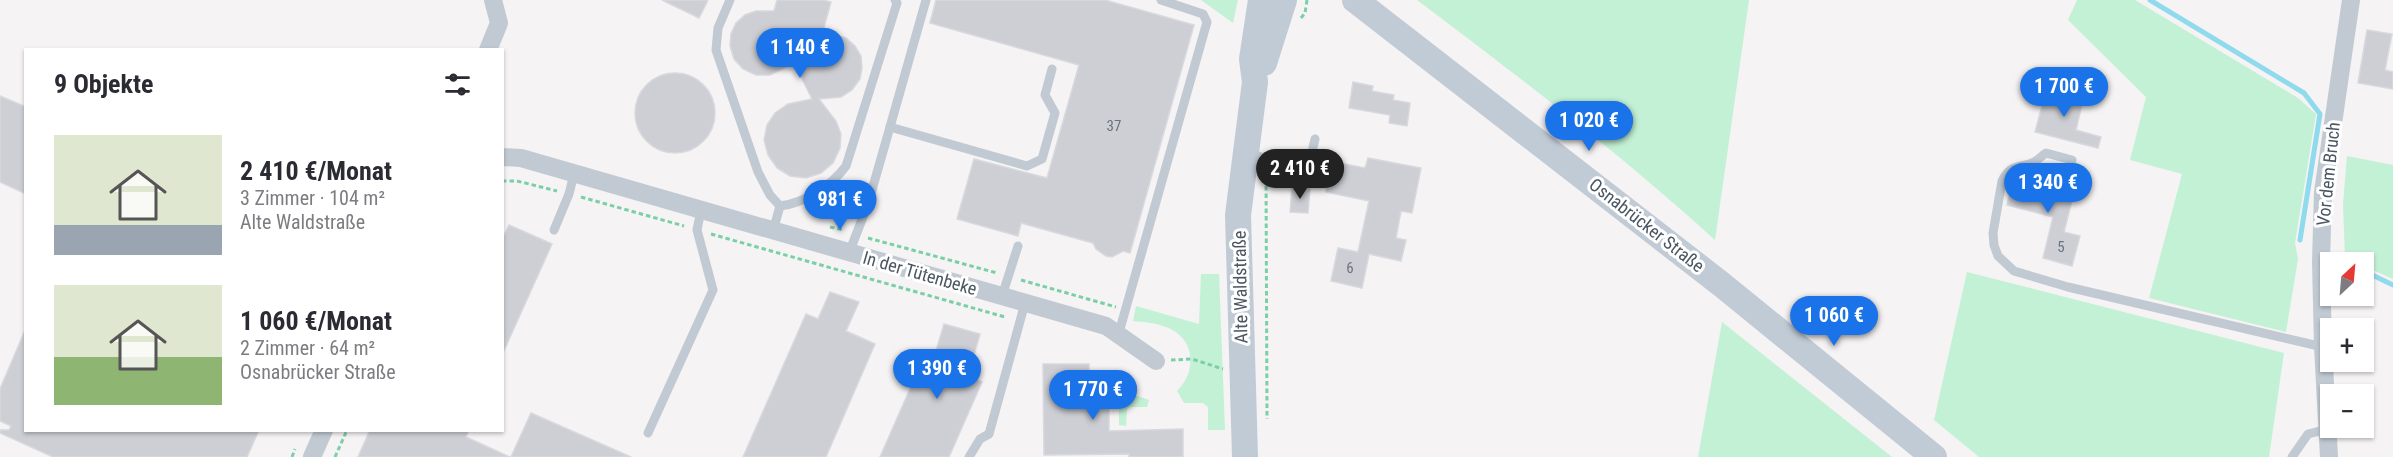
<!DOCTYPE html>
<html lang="de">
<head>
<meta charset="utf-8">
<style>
	:root { --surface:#fff; --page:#f7f7f7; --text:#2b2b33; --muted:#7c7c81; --accent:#1a73e8 }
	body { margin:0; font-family:"Roboto Condensed",sans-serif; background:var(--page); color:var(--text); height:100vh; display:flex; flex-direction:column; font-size:22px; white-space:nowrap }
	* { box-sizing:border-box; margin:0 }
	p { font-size:20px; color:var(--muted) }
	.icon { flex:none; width:33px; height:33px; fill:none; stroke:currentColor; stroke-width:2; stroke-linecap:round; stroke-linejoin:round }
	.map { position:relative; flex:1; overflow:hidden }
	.details { position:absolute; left:24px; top:48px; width:480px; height:384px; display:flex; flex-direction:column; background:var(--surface); border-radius:0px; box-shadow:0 2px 4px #0004 }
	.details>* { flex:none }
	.needle { width:39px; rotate:26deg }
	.fabs { position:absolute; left:2320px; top:252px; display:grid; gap:12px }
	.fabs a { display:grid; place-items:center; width:54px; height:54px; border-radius:0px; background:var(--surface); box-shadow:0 2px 4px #0004; font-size:30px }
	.price { position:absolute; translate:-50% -51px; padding:0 14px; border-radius:21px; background:var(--accent); color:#fff; font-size:20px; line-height:39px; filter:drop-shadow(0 2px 3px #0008) }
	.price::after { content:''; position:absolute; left:50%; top:36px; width:18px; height:14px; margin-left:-9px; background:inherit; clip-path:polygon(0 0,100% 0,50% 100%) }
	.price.on { background:#222; color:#fff }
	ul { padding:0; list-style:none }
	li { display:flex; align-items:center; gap:18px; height:150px; padding:0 30px }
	li span { display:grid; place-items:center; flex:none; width:168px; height:120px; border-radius:0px; color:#555 }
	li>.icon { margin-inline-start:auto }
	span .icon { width:72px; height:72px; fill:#fffc; stroke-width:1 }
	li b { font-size:26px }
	h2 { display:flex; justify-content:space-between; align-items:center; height:72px; padding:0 30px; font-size:26px }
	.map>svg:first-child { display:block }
	.green { fill:#c3f1d5 }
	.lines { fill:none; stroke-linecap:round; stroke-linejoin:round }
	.stream { stroke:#90daee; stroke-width:5 }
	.building { fill:#cdcfd5; stroke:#d7d9de; stroke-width:1.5 }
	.path { stroke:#7ad0a6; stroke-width:3; stroke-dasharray:4.5 3; stroke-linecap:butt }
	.lane { stroke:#c1cad2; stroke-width:9 }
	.street { stroke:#c1cad2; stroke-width:18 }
	.secondary { stroke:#c1cbd6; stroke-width:26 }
	.labels { text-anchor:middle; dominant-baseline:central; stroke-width:6; stroke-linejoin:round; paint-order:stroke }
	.number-label { font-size:15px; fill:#6b747e }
	.street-label { font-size:18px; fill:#4a5661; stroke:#fff }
</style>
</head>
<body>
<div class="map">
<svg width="2393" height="457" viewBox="0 0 2393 457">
	<rect width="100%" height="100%" fill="#f5f3f3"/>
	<!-- green -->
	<g class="green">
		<path d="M1201,0H1238L1233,23Z"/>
		<path d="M1417,0H1749L1715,240C1621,154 1519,77 1417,0Z"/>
		<path d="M2077,0H2135L2298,98L2316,114L2295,243L2298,259L2286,332L2149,298L2182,174L2130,160L2146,97L2068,20Z"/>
		<path d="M2347,156L2393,165V279L2364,266V262H2357L2345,257L2343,204Z"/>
		<path d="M1967,272L2284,353L2269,457H1979L1934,420Z"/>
		<path d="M1201,274H1219L1225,430H1208V407L1203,403H1184L1177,391C1198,371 1195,337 1166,327C1156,323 1144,322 1133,321L1136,306L1199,324Z"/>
		<path d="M1722,322L1892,457H1698Z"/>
		<path d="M1122,381L1135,395L1149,400L1147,407H1130L1127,409L1126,426L1119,425V382Z"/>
	</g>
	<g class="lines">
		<!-- stream -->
		<g class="stream">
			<path d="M2150,0L2304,93L2320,114L2300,240"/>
			<path d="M2364,271L2393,285"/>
		</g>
	</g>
	<!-- building -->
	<g class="building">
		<path d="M662,0H708L699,18Z"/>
		<path d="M777,0H823L831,2L823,31L846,38L855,46L861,56L862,68L860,79L852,90L841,97L819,99L836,121L841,134L840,148L833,163L821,173L806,178L790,176L777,168L768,155L764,140L767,125L775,113L788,104L812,99L794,63L770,75H756L743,69L734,59L730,46L731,34L736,23L745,15L756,11H774Z"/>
		<path d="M936,0H1105L1194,25L1130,253L1123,251L1112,257L1106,256L1096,249L1093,243L1021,223L1018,236L957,219L974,159L1047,178L1079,65L930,23Z"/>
		<path d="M2367,30L2392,34L2385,70L2393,72V89L2358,83Z"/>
		<circle cx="675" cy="113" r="40"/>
		<path d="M1353,82L1373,86L1372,91L1394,95L1393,100L1410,103L1407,126L1389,123L1390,115L1349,108Z"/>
		<path d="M2047,87L2084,96L2076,130L2101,137L2098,148L2035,132Z"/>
		<path d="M0,96L26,107V194L0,182Z"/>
		<path d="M1368,158L1421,168L1412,213L1401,211L1396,238L1406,240L1401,261L1369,254L1362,288L1331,281L1338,248L1358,252L1369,201L1326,192L1329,161L1365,168Z"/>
		<path d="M2016,174L2075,189L2064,232L2080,236L2072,266L2043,258L2053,217L2007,205L2014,176Z"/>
		<path d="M1292,188L1310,189L1308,213L1290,212Z"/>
		<path d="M509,225L552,244L502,355V240Z"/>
		<path d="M830,292L859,302L846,331L875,344L826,457H743L806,314L818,319Z"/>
		<path d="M944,324L980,334L968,376L982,382L949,457H880L924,357L933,361Z"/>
		<path d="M26,328V430H259L247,457H53L0,433V430H9L11,426L0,421V389Z"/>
		<path d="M1043,364H1089V396H1109V431L1183,429V457H1129V454L1044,455Z"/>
		<path d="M531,413L631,457H511Z"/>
		<path d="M370,430H469L466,437L510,457H358Z"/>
	</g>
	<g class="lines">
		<!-- path -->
		<g class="path">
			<path d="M1301,18L1305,13L1307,0"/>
			<path d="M1266,171L1267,419"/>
			<path d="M502,181H517L557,191"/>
			<path d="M581,197L684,226"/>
			<path d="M830,227L844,230"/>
			<path d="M711,234L1005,317"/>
			<path d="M868,238L997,273"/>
			<path d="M1021,280L1116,307"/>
			<path d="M1171,360L1192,359L1223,369"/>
			<path d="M292,457L295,449"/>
			<path d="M335,457L347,430"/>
		</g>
		<!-- lane -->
		<g class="lane">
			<path d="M730,0L718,28L716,50L758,172L770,195L780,206"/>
			<path d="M890,127L926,0"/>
			<path d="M1248,153C1266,158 1292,170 1310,160L1315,139"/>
			<path d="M2072,160L2046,153C2041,156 2039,160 2034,162C2019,169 2011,163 2002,181L1993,233L1994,245L1998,256L2014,271L2068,287L2323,347"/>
			<path d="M554,230L569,194L574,174"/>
			<path d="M773,231L780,206C805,203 831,186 846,166L897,3L895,0"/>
			<path d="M849,253L868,204L890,127L1027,166L1042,159L1055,113L1045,95L1052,69"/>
			<path d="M1002,296L1018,246"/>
			<path d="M1118,336L1207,22L1203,14L1161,0"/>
			<path d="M648,433L713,290L697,230L701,210"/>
			<path d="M969,457L980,439L989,434L1025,303"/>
			<path d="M2292,457L2308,434L2328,429"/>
		</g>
		<!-- street -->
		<g class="street">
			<path d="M488,50L499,23L493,0"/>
			<path d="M502,157L521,158L1106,326L1156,361"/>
			<path d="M312,457L324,430"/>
			<path d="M2329,457L2323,347L2321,262L2323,192L2351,0"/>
		</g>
		<!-- secondary -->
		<g class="secondary">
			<path d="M1355,0L1721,284L1934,457"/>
			<path d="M1264,63L1284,0"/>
			<path d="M1245,457L1238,215L1255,82L1252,59L1261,0"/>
		</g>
	</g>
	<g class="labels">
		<!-- number labels -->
		<g class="number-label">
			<text x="1114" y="126">37</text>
			<text x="2061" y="247">5</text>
			<text x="1350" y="268">6</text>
		</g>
		<!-- street labels -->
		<g class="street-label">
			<text transform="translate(2328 174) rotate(-84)">Vor dem Bruch</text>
			<text transform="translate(1647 225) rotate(38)">Osnabrücker Straße</text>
			<text transform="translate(920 273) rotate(16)">In der Tütenbeke</text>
			<text transform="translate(1240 287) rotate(-91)">Alte Waldstraße</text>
		</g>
	</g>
</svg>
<div class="fabs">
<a><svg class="needle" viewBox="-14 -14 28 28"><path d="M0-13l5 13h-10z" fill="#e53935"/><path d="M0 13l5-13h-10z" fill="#7c7c81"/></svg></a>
<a>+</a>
<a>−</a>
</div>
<b class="price" style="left:800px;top:79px">1 140 €</b>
<b class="price" style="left:2064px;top:118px">1 700 €</b>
<b class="price" style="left:1589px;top:152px">1 020 €</b>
<b class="price on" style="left:1300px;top:200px">2 410 €</b>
<b class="price" style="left:2048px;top:214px">1 340 €</b>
<b class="price" style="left:840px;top:231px">981 €</b>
<b class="price" style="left:1834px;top:347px">1 060 €</b>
<b class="price" style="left:937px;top:400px">1 390 €</b>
<b class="price" style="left:1093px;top:421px">1 770 €</b>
<section class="details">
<h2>9 Objekte<svg class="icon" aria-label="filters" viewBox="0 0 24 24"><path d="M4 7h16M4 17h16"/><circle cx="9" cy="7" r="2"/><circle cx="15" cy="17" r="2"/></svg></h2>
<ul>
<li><span style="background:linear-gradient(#dfe7d0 75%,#9aa5b1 0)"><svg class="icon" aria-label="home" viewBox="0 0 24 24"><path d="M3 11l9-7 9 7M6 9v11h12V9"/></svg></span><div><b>2 410 €/Monat</b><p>3 Zimmer · 104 m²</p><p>Alte Waldstraße</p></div></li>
<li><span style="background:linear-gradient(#dfe7d0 60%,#8fb573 0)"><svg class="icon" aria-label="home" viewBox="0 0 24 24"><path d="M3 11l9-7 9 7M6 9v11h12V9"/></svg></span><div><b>1 060 €/Monat</b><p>2 Zimmer · 64 m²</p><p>Osnabrücker Straße</p></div></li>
</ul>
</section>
</div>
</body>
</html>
